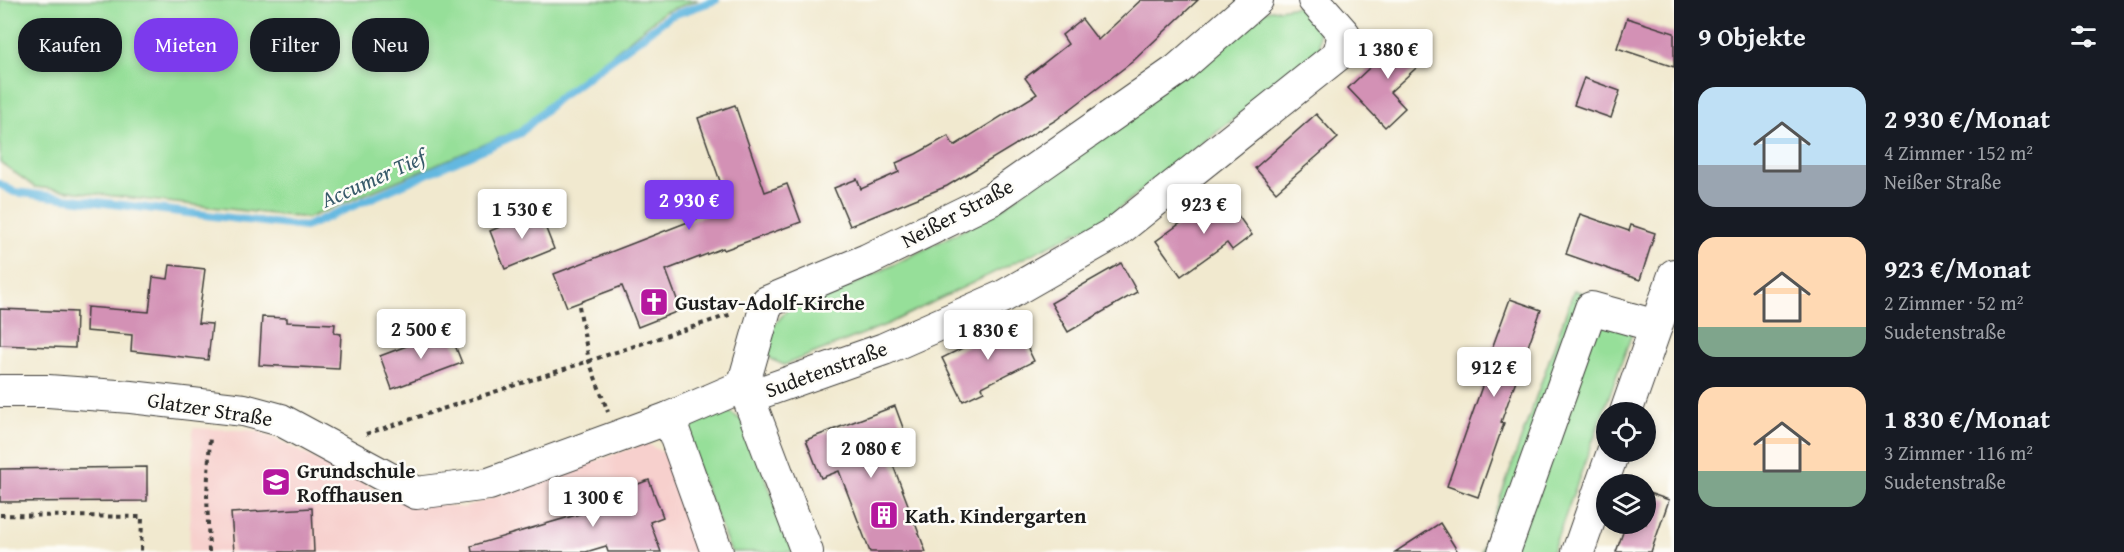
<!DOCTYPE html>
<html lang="de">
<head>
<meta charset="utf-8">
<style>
	:root { --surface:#171b24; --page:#242831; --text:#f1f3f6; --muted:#9ea1a6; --accent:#7c3aed }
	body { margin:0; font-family:"Gentium Book Plus",serif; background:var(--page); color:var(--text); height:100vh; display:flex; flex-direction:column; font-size:22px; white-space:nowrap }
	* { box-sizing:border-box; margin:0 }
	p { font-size:20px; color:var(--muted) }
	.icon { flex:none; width:33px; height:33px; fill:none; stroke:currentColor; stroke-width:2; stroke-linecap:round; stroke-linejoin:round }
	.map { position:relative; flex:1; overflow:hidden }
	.side { display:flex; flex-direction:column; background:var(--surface); width:450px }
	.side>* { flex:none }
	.guide { position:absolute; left:18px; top:18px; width:570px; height:54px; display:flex; gap:12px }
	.fabs { position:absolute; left:1596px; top:402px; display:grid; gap:12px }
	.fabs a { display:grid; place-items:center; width:60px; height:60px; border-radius:50%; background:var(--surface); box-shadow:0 3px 9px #0003; font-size:30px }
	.price { position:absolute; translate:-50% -51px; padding:0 14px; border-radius:6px; background:#fff; color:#222; font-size:20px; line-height:39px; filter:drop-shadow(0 2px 3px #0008) }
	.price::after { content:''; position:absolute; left:50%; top:36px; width:18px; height:14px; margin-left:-9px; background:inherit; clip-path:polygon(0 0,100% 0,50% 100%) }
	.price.active { background:var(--accent); color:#fff }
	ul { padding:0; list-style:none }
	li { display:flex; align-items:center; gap:18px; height:150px; padding:0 24px }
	li span { display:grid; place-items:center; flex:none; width:168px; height:120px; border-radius:18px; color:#555 }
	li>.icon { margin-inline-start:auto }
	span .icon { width:72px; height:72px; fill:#fffc; stroke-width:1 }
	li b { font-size:26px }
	h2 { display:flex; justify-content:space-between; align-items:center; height:72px; padding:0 24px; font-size:26px }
	.tag { padding:0 21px; border-radius:24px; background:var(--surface); box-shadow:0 3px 9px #0003; font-size:21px; line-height:54px }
	.tag.active { background:var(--accent); color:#fff }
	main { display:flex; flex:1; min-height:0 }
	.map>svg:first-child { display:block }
	.built { fill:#f7d0cd }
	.green { fill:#96df99; stroke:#597e5a; stroke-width:1.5 }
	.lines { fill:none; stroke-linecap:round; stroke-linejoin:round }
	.stream { stroke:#63b8e0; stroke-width:8 }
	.building { fill:#d391b5 }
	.minor-casing { stroke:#3c3b37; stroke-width:34 }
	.path { stroke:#3c3b37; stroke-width:4; stroke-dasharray:4.5 4.5; stroke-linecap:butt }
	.minor { stroke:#fff; stroke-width:32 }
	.labels { text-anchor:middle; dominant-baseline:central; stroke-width:5; stroke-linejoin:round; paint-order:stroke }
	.street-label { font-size:21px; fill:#1c1c1c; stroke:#fdfcf7 }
	.poi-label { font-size:21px; font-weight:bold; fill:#1c1c1c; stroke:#fdfcf7; text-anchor:start }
	.water-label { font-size:22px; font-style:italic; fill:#385a6a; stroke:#fdfcf7 }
</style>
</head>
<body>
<main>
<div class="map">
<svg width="1674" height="552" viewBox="0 0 1674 552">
	<rect width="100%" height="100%" fill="#fdfcf7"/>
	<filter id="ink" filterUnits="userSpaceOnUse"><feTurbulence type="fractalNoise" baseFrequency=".0167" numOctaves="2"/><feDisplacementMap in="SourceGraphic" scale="12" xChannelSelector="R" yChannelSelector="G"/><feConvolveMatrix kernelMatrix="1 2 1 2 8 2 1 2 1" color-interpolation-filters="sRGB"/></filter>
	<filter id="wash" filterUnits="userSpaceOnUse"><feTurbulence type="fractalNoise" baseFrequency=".008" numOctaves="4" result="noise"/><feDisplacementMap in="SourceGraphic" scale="24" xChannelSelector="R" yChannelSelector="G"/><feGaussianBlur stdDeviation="1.35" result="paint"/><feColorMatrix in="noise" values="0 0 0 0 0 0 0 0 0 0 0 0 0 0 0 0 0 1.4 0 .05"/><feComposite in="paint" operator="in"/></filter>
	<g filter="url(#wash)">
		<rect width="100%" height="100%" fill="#f1e9cf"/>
		<!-- built -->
		<path class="built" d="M193,428L259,431L392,497L463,508L646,443L669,456L702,552H189Z"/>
		<!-- green -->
		<g class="green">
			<path d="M0,0H698L664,12L519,130L308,218L35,187L0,162Z"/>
			<path d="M1299,6L1318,24L1320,52L1106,218L888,324L784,365L773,360L764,352L770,330L788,309L857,283L993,215L1265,11Z"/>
			<path d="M1574,290L1640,312L1552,552H1481Z"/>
			<path d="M716,407L731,413L744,422L794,552H731L688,446L690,426L701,412Z"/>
		</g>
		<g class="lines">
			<!-- stream -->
			<path class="stream" d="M0,184L14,192L305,227L520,133L557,99L670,16L716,0"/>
		</g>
		<g id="blocks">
			<!-- building -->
			<g class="building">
				<path d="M1141,0H1198L1132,62L1056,120L947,186L850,226L834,188L857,179L861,189L899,172L896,163L916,154L948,136L954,146L1037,94L1025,78L1068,44L1062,35L1082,19L1098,40Z"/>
				<path d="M1627,18L1674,33V67L1617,48Z"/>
				<path d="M1405,34L1427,58L1390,92L1405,108L1385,127L1348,88Z"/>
				<path d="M1584,78L1620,91L1611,118L1574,105Z"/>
				<path d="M735,105L765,192L787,184L801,222L724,250L723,248L666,270L681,310L638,327L622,286L567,307L554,274L711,213L710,211L728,204L698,118Z"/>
				<path d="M1316,114L1338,138L1276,192L1255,168Z"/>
				<path d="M1222,193L1252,235L1232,250L1227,243L1181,276L1156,241Z"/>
				<path d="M539,211L554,249L505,269L490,231Z"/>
				<path d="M1580,214L1629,231L1631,225L1655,233L1640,280L1566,254Z"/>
				<path d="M1121,263L1137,292L1068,332L1051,303Z"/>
				<path d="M170,265L205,269L198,323L212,324L208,360L131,351L132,335L86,331L87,307L149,312L153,277L168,279Z"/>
				<path d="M1510,299L1541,310L1501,422L1504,423L1478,497L1447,486L1486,375L1483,373Z"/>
				<path d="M0,309L76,312L75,348L0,345Z"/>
				<path d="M262,317L287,318V322L335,324L334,333L341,334L339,369L259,365Z"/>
				<path d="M1015,322L1034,361L982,387L984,391L963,401L942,358Z"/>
				<path d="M449,330L462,363L392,389L380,356Z"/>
				<path d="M895,406L909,444L888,452L926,552H870L839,471L821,478L806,440Z"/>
				<path d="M147,467V501L0,502V469Z"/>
				<path d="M649,480L663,517L650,522L661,552H608L606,546L586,552H472L471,546L593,510L590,502Z"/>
				<path d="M1646,492L1669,500L1651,552H1616L1626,524H1646Z"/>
				<path d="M312,508L314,552H234L231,513Z"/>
				<path d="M1440,523L1458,552H1395Z"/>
			</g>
		</g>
	</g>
	<g filter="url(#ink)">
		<use href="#blocks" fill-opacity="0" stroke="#3c3b37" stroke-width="1.5"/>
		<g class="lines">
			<!-- minor casing -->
			<g class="minor-casing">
				<g id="minor">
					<path d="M743,386L748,397L884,349L1004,296L1116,232L1339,54L1344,34L1314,0"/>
					<path d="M743,386L767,302L867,260L992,199L1177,70L1257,0"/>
					<path d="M0,391H48L131,397L244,410L281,420L416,493L489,484L669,418L743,386"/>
					<path d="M748,397L807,552"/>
					<path d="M1626,412L1674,275"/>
					<path d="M669,418L717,552"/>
					<path d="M1504,552L1591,308L1656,326"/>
					<path d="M1578,552L1613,452"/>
				</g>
			</g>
			<!-- path -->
			<g class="path">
				<path d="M579,306L589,361L608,412"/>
				<path d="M366,434L732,314"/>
				<path d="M0,515L142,517L141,552"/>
				<path d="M209,552L207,495L210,436"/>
			</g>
			<!-- minor -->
			<use href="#minor" class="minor"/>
		</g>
	</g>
	<!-- icons -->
	<defs>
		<g id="church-square" transform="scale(1.5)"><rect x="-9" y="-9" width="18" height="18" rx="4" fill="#b5179e" stroke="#fdfcf7"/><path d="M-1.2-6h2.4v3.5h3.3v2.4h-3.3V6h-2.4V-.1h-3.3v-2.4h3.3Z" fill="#fff"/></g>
		<g id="school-square" transform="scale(1.5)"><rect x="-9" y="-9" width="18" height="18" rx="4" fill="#b5179e" stroke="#fdfcf7"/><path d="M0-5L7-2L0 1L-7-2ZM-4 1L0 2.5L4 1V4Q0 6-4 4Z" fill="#fff"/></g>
		<g id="building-square" transform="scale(1.5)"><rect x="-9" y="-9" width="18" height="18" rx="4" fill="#b5179e" stroke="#fdfcf7"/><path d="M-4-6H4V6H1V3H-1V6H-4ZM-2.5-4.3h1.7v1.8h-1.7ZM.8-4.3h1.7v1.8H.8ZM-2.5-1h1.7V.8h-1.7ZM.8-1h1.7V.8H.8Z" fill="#fff"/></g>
	</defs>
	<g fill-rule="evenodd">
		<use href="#church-square" x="654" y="302"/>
		<use href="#school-square" x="276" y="482"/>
		<use href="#building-square" x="884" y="515"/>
	</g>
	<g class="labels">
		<!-- street labels -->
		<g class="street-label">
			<text transform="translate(957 213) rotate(-28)">Neißer Straße</text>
			<text transform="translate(826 369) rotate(-20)">Sudetenstraße</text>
			<text transform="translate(210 409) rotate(9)">Glatzer Straße</text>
		</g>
		<!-- poi labels -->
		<g class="poi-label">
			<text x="675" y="302">Gustav-Adolf-Kirche</text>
			<text x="297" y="470">Grundschule<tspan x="297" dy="24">Roffhausen</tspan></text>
			<text x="905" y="515">Kath. Kindergarten</text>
		</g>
		<!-- water labels -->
		<g class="water-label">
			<text transform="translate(373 178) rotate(-24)">Accumer Tief</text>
		</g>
	</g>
</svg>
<div class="fabs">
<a><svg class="icon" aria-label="locate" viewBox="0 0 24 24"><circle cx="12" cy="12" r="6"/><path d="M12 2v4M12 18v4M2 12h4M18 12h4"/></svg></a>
<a><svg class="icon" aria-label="layers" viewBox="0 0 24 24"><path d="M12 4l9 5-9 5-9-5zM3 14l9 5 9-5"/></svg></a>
</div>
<b class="price" style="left:1388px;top:80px">1 380 €</b>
<b class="price active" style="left:689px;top:231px">2 930 €</b>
<b class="price" style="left:1204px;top:235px">923 €</b>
<b class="price" style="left:522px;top:240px">1 530 €</b>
<b class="price" style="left:421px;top:360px">2 500 €</b>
<b class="price" style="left:988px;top:361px">1 830 €</b>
<b class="price" style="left:1494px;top:398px">912 €</b>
<b class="price" style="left:871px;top:479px">2 080 €</b>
<b class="price" style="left:593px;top:528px">1 300 €</b>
<div class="guide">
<a class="tag">Kaufen</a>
<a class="tag active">Mieten</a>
<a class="tag">Filter</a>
<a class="tag">Neu</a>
</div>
</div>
<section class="side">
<h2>9 Objekte<svg class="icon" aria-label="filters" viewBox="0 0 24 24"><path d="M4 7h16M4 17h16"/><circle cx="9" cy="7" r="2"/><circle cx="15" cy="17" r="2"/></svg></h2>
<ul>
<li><span style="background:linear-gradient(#bfe0f5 65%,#9aa5b1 0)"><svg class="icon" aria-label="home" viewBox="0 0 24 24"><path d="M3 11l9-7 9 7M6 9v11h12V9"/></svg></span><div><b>2 930 €/Monat</b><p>4 Zimmer · 152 m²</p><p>Neißer Straße</p></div></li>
<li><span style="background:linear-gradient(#ffd9b3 75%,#7fa58c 0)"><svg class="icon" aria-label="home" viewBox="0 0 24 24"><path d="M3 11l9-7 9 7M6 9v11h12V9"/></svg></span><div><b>923 €/Monat</b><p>2 Zimmer · 52 m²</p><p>Sudetenstraße</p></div></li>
<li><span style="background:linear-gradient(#ffd9b3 70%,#7fa58c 0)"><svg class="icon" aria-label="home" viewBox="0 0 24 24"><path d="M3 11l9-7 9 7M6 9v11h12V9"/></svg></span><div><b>1 830 €/Monat</b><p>3 Zimmer · 116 m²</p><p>Sudetenstraße</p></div></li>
</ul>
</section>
</main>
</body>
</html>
